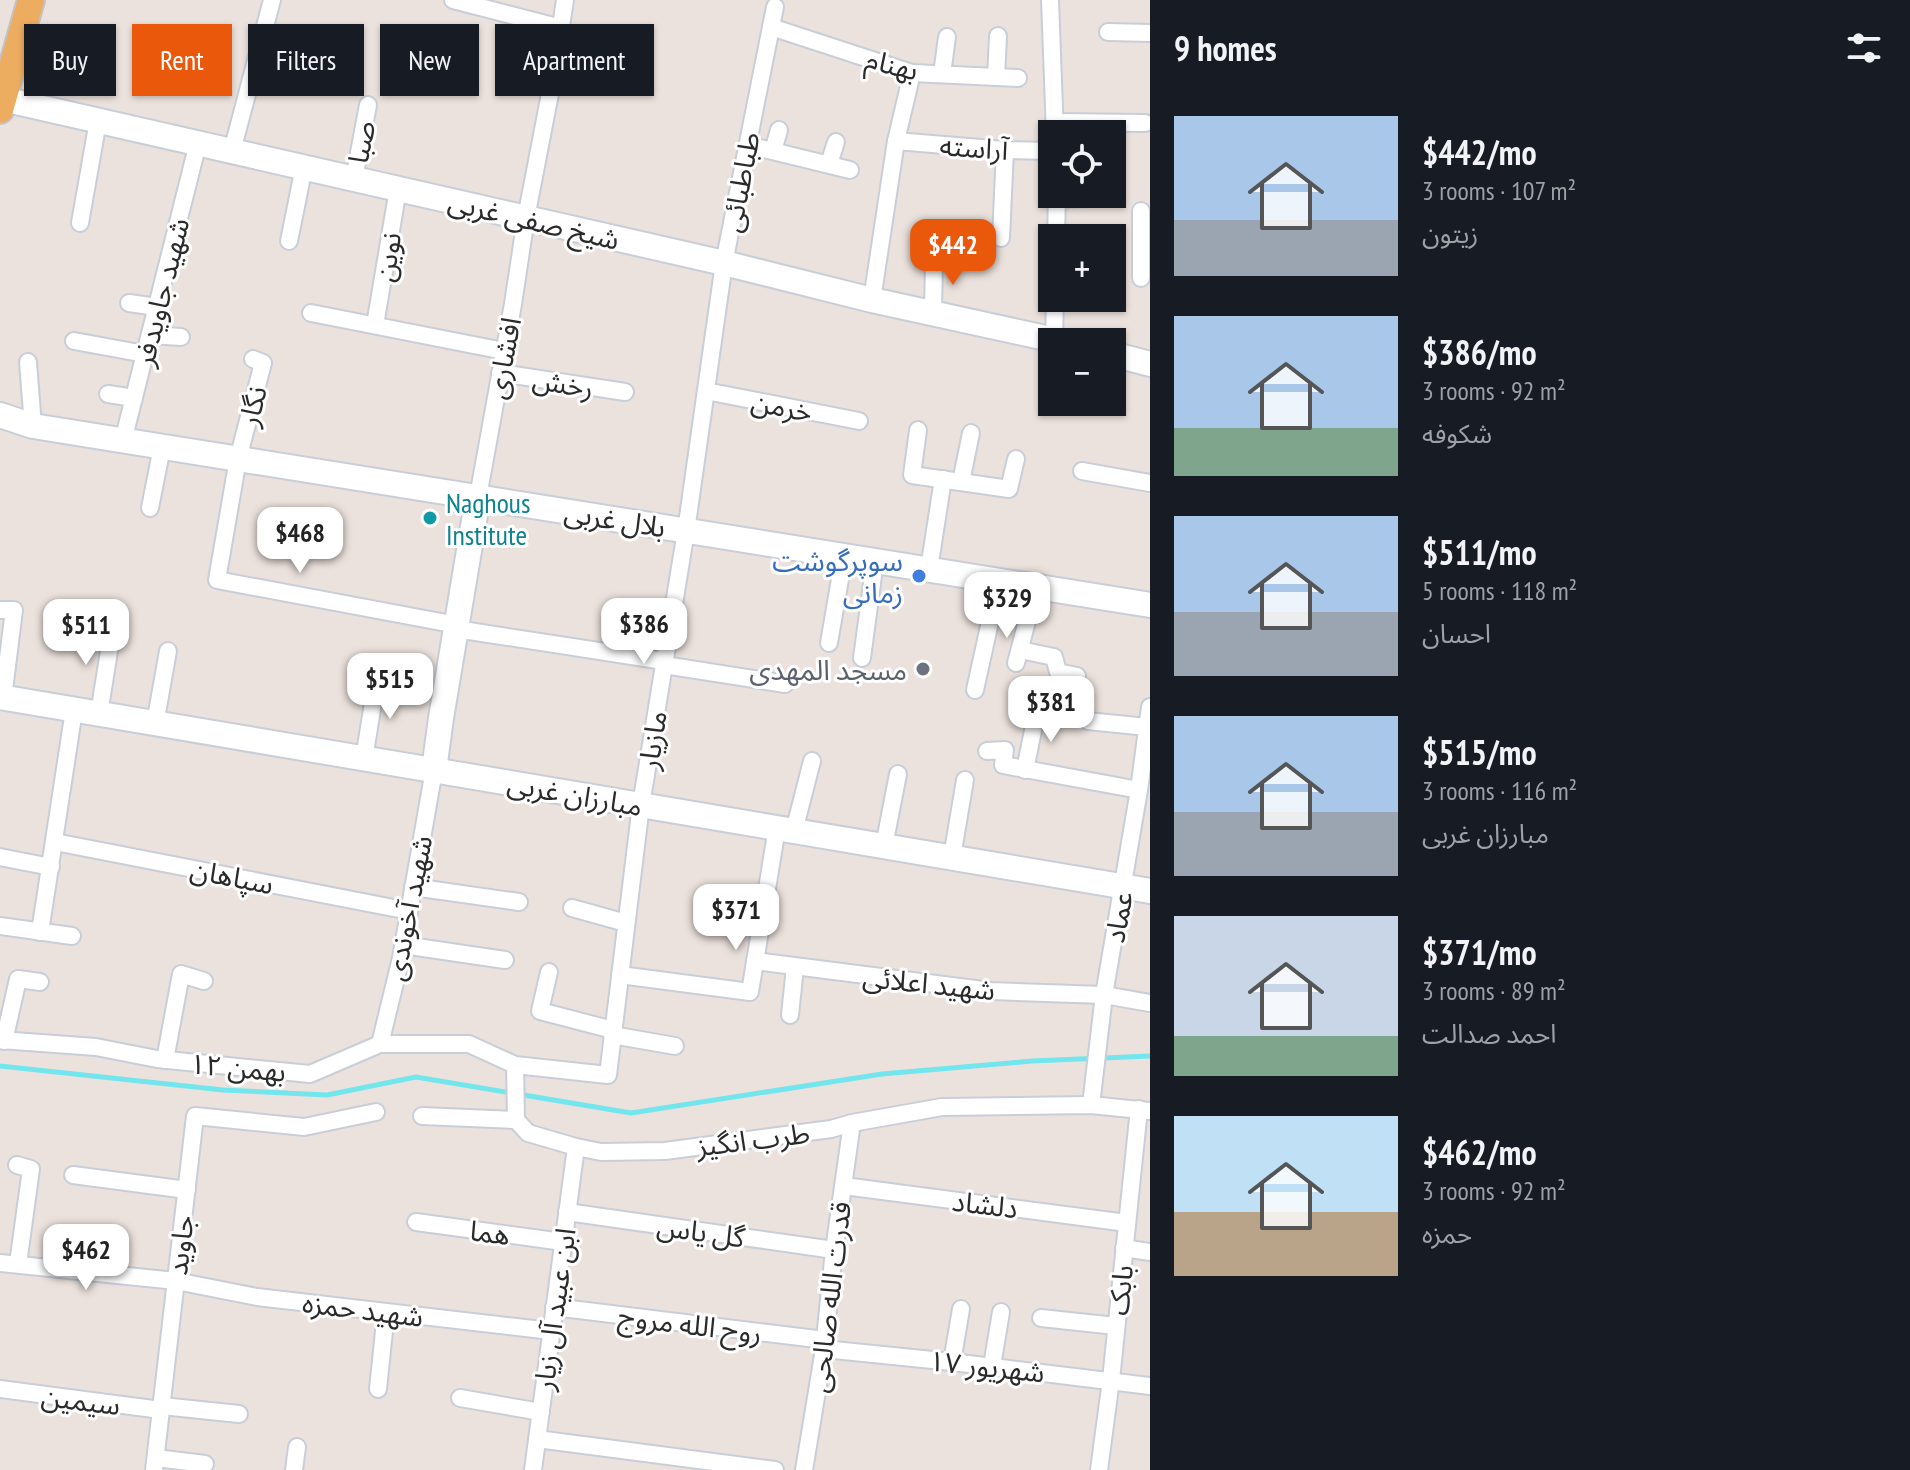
<!DOCTYPE html>
<html lang="en">
<head>
<meta charset="utf-8">
<style>
	:root { --surface:#171b24; --page:#242831; --text:#f1f3f6; --muted:#9ea1a6; --accent:#ea580c }
	body { margin:0; font-family:"PT Sans Narrow","Noto Sans Arabic",sans-serif; background:var(--page); color:var(--text); height:100vh; display:flex; flex-direction:column; font-size:30px; white-space:nowrap }
	* { box-sizing:border-box; margin:0 }
	p { font-size:26px; color:var(--muted) }
	.icon { flex:none; width:44px; height:44px; fill:none; stroke:currentColor; stroke-width:2; stroke-linecap:round; stroke-linejoin:round }
	.map { position:relative; flex:1; overflow:hidden }
	.sheet { display:flex; flex-direction:column; background:var(--surface); width:760px }
	.sheet>* { flex:none }
	.hud { position:absolute; left:24px; top:24px; width:760px; height:72px; display:flex; gap:16px }
	.fabs { position:absolute; left:1038px; top:120px; display:grid; gap:16px }
	.fabs a { display:grid; place-items:center; width:88px; height:88px; border-radius:0px; background:var(--surface); box-shadow:0 2px 6px #0004; font-size:40px }
	.price { position:absolute; translate:-50% -68px; padding:0 18px; border-radius:16px; background:#fff; color:#222; font-size:26px; line-height:52px; filter:drop-shadow(0 2px 4px #0008) }
	.price::after { content:''; position:absolute; left:50%; top:48px; width:24px; height:18px; margin-left:-12px; background:inherit; clip-path:polygon(0 0,100% 0,50% 100%) }
	.price.on { background:var(--accent); color:#fff }
	ul { padding:0; list-style:none }
	li { display:flex; align-items:center; gap:24px; height:200px; padding:0 24px }
	li span { display:grid; place-items:center; flex:none; width:224px; height:160px; border-radius:0px; color:#555 }
	li>.icon { margin-inline-start:auto }
	span .icon { width:96px; height:96px; fill:#fffc; stroke-width:1 }
	li b { font-size:34px }
	h2 { display:flex; justify-content:space-between; align-items:center; height:96px; padding:0 24px; font-size:34px }
	.tag { padding:0 28px; border-radius:0px; background:var(--surface); box-shadow:0 2px 6px #0004; font-size:28px; line-height:72px }
	.tag.on { background:var(--accent); color:#fff }
	main { display:flex; flex:1; min-height:0 }
	.map>svg:first-child { display:block }
	.lines { fill:none; stroke-linecap:round; stroke-linejoin:round }
	.stream { stroke:#72e6ec; stroke-width:5 }
	.street-casing { stroke:#c8ced8; stroke-width:20 }
	.secondary-casing { stroke:#c8ced8; stroke-width:28 }
	.primary-casing { stroke:#c3c3c3; stroke-width:30 }
	.street { stroke:#fff; stroke-width:16 }
	.secondary { stroke:#fff; stroke-width:24 }
	.primary { stroke:#edad60; stroke-width:26 }
	.culture-dot { fill:#0f9aa8; stroke:#fff; stroke-width:3 }
	.shop-dot { fill:#3f7fe0; stroke:#fff; stroke-width:3 }
	.worship-dot { fill:#6b7280; stroke:#fff; stroke-width:3 }
	.labels { text-anchor:middle; dominant-baseline:central; stroke-width:6; stroke-linejoin:round; paint-order:stroke }
	.street-label { font-size:28px; fill:#2a2a2a; stroke:#fff }
	.culture-label { font-size:28px; fill:#0d838f; stroke:#fff; text-anchor:start }
	.shop-label { font-size:28px; fill:#366cbe; stroke:#fff; text-anchor:end }
	.worship-label { font-size:28px; fill:#5b616d; stroke:#fff; text-anchor:end }
</style>
</head>
<body>
<main>
<div class="map">
<svg width="1150" height="1470" viewBox="0 0 1150 1470">
	<rect width="100%" height="100%" fill="#ece2dd"/>
	<g class="lines">
		<!-- stream -->
		<path class="stream" d="M0,1066L223,1090L327,1095L416,1077L631,1113L882,1074L1032,1061L1150,1056"/>
		<!-- street casing -->
		<g class="street-casing">
			<g id="street">
				<path d="M453,0L561,28"/>
				<path d="M1050,0L1055,134"/>
				<path d="M771,27L912,73L1018,78"/>
				<path d="M1108,32L1150,33"/>
				<path d="M942,74L947,37"/>
				<path d="M996,77L998,36"/>
				<path d="M1054,122L1145,123"/>
				<path d="M896,141L1005,150L1052,151"/>
				<path d="M748,145L850,170"/>
				<path d="M232,151L272,0"/>
				<path d="M773,151L779,130"/>
				<path d="M829,164L836,142"/>
				<path d="M354,179L368,105"/>
				<path d="M1057,199L1085,198"/>
				<path d="M1141,211V278"/>
				<path d="M80,223L98,121"/>
				<path d="M1001,238L1005,150"/>
				<path d="M1056,238L1057,194"/>
				<path d="M289,241L304,167"/>
				<path d="M872,300L896,141L912,73"/>
				<path d="M129,303L157,307"/>
				<path d="M311,313L504,351"/>
				<path d="M933,313L934,260"/>
				<path d="M375,325L398,189"/>
				<path d="M150,335L181,337"/>
				<path d="M1054,339L1055,298"/>
				<path d="M74,341L145,354"/>
				<path d="M253,359L263,363L238,459L217,580L457,625"/>
				<path d="M28,362L33,426"/>
				<path d="M500,373L625,392"/>
				<path d="M706,391L859,421"/>
				<path d="M108,394L134,398"/>
				<path d="M918,430L912,475L1009,489L1016,459"/>
				<path d="M123,441L198,143"/>
				<path d="M1082,471L1150,483"/>
				<path d="M961,482L971,433"/>
				<path d="M478,497L513,304L526,218L553,78L565,0"/>
				<path d="M150,508L162,447"/>
				<path d="M929,569L943,479"/>
				<path d="M0,610H14L3,698"/>
				<path d="M456,629L664,661"/>
				<path d="M829,643L844,556"/>
				<path d="M1020,650L1054,657L1058,672L1077,676"/>
				<path d="M862,658L875,561"/>
				<path d="M1016,663L1036,587"/>
				<path d="M664,665L785,684"/>
				<path d="M975,690L999,581"/>
				<path d="M99,714L113,626"/>
				<path d="M1088,721L1147,727"/>
				<path d="M155,724L168,651"/>
				<path d="M987,751L1005,750L1003,765L1139,790"/>
				<path d="M364,759L377,678"/>
				<path d="M1025,770L1037,711"/>
				<path d="M794,831L812,761"/>
				<path d="M55,842L409,911"/>
				<path d="M884,846L898,774"/>
				<path d="M0,857L51,867"/>
				<path d="M952,857L965,780"/>
				<path d="M413,887L519,902"/>
				<path d="M572,908L626,923"/>
				<path d="M0,926L72,936"/>
				<path d="M40,932L74,710"/>
				<path d="M403,945L505,960"/>
				<path d="M755,961L991,991L1104,995L1150,1003"/>
				<path d="M549,972L540,1011L613,1030"/>
				<path d="M620,975L750,992L777,828"/>
				<path d="M790,1015L795,967"/>
				<path d="M612,1035L675,1046"/>
				<path d="M0,1040L96,1047L157,1059L310,1074L380,1044H469L515,1065L608,1075L641,805L686,531L724,263L775,7"/>
				<path d="M4,1041L18,979L40,982"/>
				<path d="M380,1044L401,958L434,770"/>
				<path d="M165,1060L181,974L204,981"/>
				<path d="M515,1065L516,1120"/>
				<path d="M1091,1105L1104,995L1139,790L1150,707"/>
				<path d="M422,1116L516,1120L528,1133L576,1147L601,1152L665,1151L831,1129L852,1123L942,1107L1091,1105L1150,1111"/>
				<path d="M17,1165L31,1169L18,1264"/>
				<path d="M73,1175L187,1190"/>
				<path d="M844,1186L1127,1223"/>
				<path d="M567,1212L834,1250"/>
				<path d="M416,1222L563,1242"/>
				<path d="M1124,1248L1150,1252"/>
				<path d="M0,1263L176,1281L257,1297L551,1331"/>
				<path d="M554,1307L825,1340"/>
				<path d="M1041,1318L1116,1326"/>
				<path d="M824,1349L952,1362L1150,1386"/>
				<path d="M952,1362L961,1309"/>
				<path d="M992,1366L1001,1312"/>
				<path d="M0,1389L161,1410"/>
				<path d="M378,1389L386,1312"/>
				<path d="M460,1398L541,1412"/>
				<path d="M162,1406L239,1414"/>
				<path d="M537,1439L775,1470"/>
				<path d="M156,1458L205,1464"/>
				<path d="M154,1470L195,1116L304,1127L376,1112"/>
				<path d="M294,1470L297,1447"/>
				<path d="M533,1470L576,1147"/>
				<path d="M804,1470L824,1349L834,1250L852,1123"/>
				<path d="M1099,1470L1111,1380L1139,1109"/>
			</g>
		</g>
		<!-- secondary casing -->
		<g class="secondary-casing">
			<g id="secondary">
				<path d="M3,99L724,263L872,300L1064,342"/>
				<path d="M1112,354L1150,364"/>
				<path d="M0,415L33,426L1150,605"/>
				<path d="M0,697L1150,891"/>
				<path d="M434,770L441,718L478,497"/>
			</g>
		</g>
		<!-- primary casing -->
		<g class="primary-casing">
			<path id="primary" d="M0,110L31,0"/>
		</g>
		<!-- street -->
		<use href="#street" class="street"/>
		<!-- secondary -->
		<use href="#secondary" class="secondary"/>
		<!-- primary -->
		<use href="#primary" class="primary"/>
	</g>
	<!-- markers -->
	<circle class="culture-dot" cx="430" cy="518" r="8"/>
	<circle class="shop-dot" cx="919" cy="576" r="8"/>
	<circle class="worship-dot" cx="923" cy="669" r="8"/>
	<g class="labels">
		<!-- street labels -->
		<g class="street-label">
			<text transform="translate(892 64) rotate(14)">بهنام</text>
			<text transform="translate(361 142) rotate(-79)">صبا</text>
			<text transform="translate(974 147) rotate(4)">آراسته</text>
			<text transform="translate(740 182) rotate(-79)">طباطبائی</text>
			<text transform="translate(534 220) rotate(13)">شیخ صفی غربی</text>
			<text transform="translate(387 257) rotate(-81)">نوین</text>
			<text transform="translate(161 292) rotate(-76)">شهید جاویدفر</text>
			<text transform="translate(503 358) rotate(-79)">افشاری</text>
			<text transform="translate(563 383) rotate(9)">رخش</text>
			<text transform="translate(252 406) rotate(-76)">نگار</text>
			<text transform="translate(782 406) rotate(11)">خرمن</text>
			<text transform="translate(615 519) rotate(9)">بلال غربی</text>
			<text transform="translate(652 740) rotate(-81)">مازیار</text>
			<text transform="translate(575 794) rotate(10)">مبارزان غربی</text>
			<text transform="translate(232 876) rotate(11)">سپاهان</text>
			<text transform="translate(408 908) rotate(-79)">شهید آخوندی</text>
			<text transform="translate(1118 917) rotate(-80)">عماد</text>
			<text transform="translate(929 983) rotate(6)">شهید اعلائی</text>
			<text transform="translate(238 1067) rotate(5)">۱۲ بهمن</text>
			<text transform="translate(753 1139) rotate(-7)">طرب انگیز</text>
			<text transform="translate(985 1204) rotate(7)">دلشاد</text>
			<text transform="translate(701 1231) rotate(8)">گل یاس</text>
			<text transform="translate(490 1232) rotate(7)">هما</text>
			<text transform="translate(180 1245) rotate(-83)">جاوید</text>
			<text transform="translate(1120 1290) rotate(-84)">بابک</text>
			<text transform="translate(829 1297) rotate(-83)">قدرت الله صالحی</text>
			<text transform="translate(363 1309) rotate(7)">شهید حمزه</text>
			<text transform="translate(554 1309) rotate(-82)">ابن عبید آل زیار</text>
			<text transform="translate(690 1324) rotate(7)">روح الله مروج</text>
			<text transform="translate(987 1366) rotate(6)">۱۷ شهریور</text>
			<text transform="translate(81 1400) rotate(7)">سیمین</text>
		</g>
		<!-- culture labels -->
		<g class="culture-label">
			<text x="446" y="502">Naghous<tspan x="446" dy="32">Institute</tspan></text>
		</g>
		<!-- shop labels -->
		<g class="shop-label">
			<text x="903" y="560">سوپرگوشت<tspan x="903" dy="32">زمانی</tspan></text>
		</g>
		<!-- worship labels -->
		<g class="worship-label">
			<text x="907" y="669">مسجد المهدی</text>
		</g>
	</g>
</svg>
<div class="fabs">
<a><svg class="icon" aria-label="locate" viewBox="0 0 24 24"><circle cx="12" cy="12" r="6"/><path d="M12 2v4M12 18v4M2 12h4M18 12h4"/></svg></a>
<a>+</a>
<a>−</a>
</div>
<b class="price on" style="left:953px;top:287px">$442</b>
<b class="price" style="left:300px;top:575px">$468</b>
<b class="price" style="left:1007px;top:640px">$329</b>
<b class="price" style="left:644px;top:666px">$386</b>
<b class="price" style="left:86px;top:667px">$511</b>
<b class="price" style="left:390px;top:721px">$515</b>
<b class="price" style="left:1051px;top:744px">$381</b>
<b class="price" style="left:736px;top:952px">$371</b>
<b class="price" style="left:86px;top:1292px">$462</b>
<div class="hud">
<a class="tag">Buy</a>
<a class="tag on">Rent</a>
<a class="tag">Filters</a>
<a class="tag">New</a>
<a class="tag">Apartment</a>
</div>
</div>
<section class="sheet">
<h2>9 homes<svg class="icon" aria-label="filters" viewBox="0 0 24 24"><path d="M4 7h16M4 17h16"/><circle cx="9" cy="7" r="2"/><circle cx="15" cy="17" r="2"/></svg></h2>
<ul>
<li><span style="background:linear-gradient(#a9c7e8 65%,#9aa5b1 0)"><svg class="icon" aria-label="home" viewBox="0 0 24 24"><path d="M3 11l9-7 9 7M6 9v11h12V9"/></svg></span><div><b>$442/mo</b><p>3 rooms · 107 m²</p><p>زیتون</p></div></li>
<li><span style="background:linear-gradient(#a9c7e8 70%,#7fa58c 0)"><svg class="icon" aria-label="home" viewBox="0 0 24 24"><path d="M3 11l9-7 9 7M6 9v11h12V9"/></svg></span><div><b>$386/mo</b><p>3 rooms · 92 m²</p><p>شکوفه</p></div></li>
<li><span style="background:linear-gradient(#a9c7e8 60%,#9aa5b1 0)"><svg class="icon" aria-label="home" viewBox="0 0 24 24"><path d="M3 11l9-7 9 7M6 9v11h12V9"/></svg></span><div><b>$511/mo</b><p>5 rooms · 118 m²</p><p>احسان</p></div></li>
<li><span style="background:linear-gradient(#a9c7e8 60%,#9aa5b1 0)"><svg class="icon" aria-label="home" viewBox="0 0 24 24"><path d="M3 11l9-7 9 7M6 9v11h12V9"/></svg></span><div><b>$515/mo</b><p>3 rooms · 116 m²</p><p>مبارزان غربی</p></div></li>
<li><span style="background:linear-gradient(#c9d6e8 75%,#7fa58c 0)"><svg class="icon" aria-label="home" viewBox="0 0 24 24"><path d="M3 11l9-7 9 7M6 9v11h12V9"/></svg></span><div><b>$371/mo</b><p>3 rooms · 89 m²</p><p>احمد صدالت</p></div></li>
<li><span style="background:linear-gradient(#bfe0f5 60%,#b9a48a 0)"><svg class="icon" aria-label="home" viewBox="0 0 24 24"><path d="M3 11l9-7 9 7M6 9v11h12V9"/></svg></span><div><b>$462/mo</b><p>3 rooms · 92 m²</p><p>حمزه</p></div></li>
</ul>
</section>
</main>
</body>
</html>
